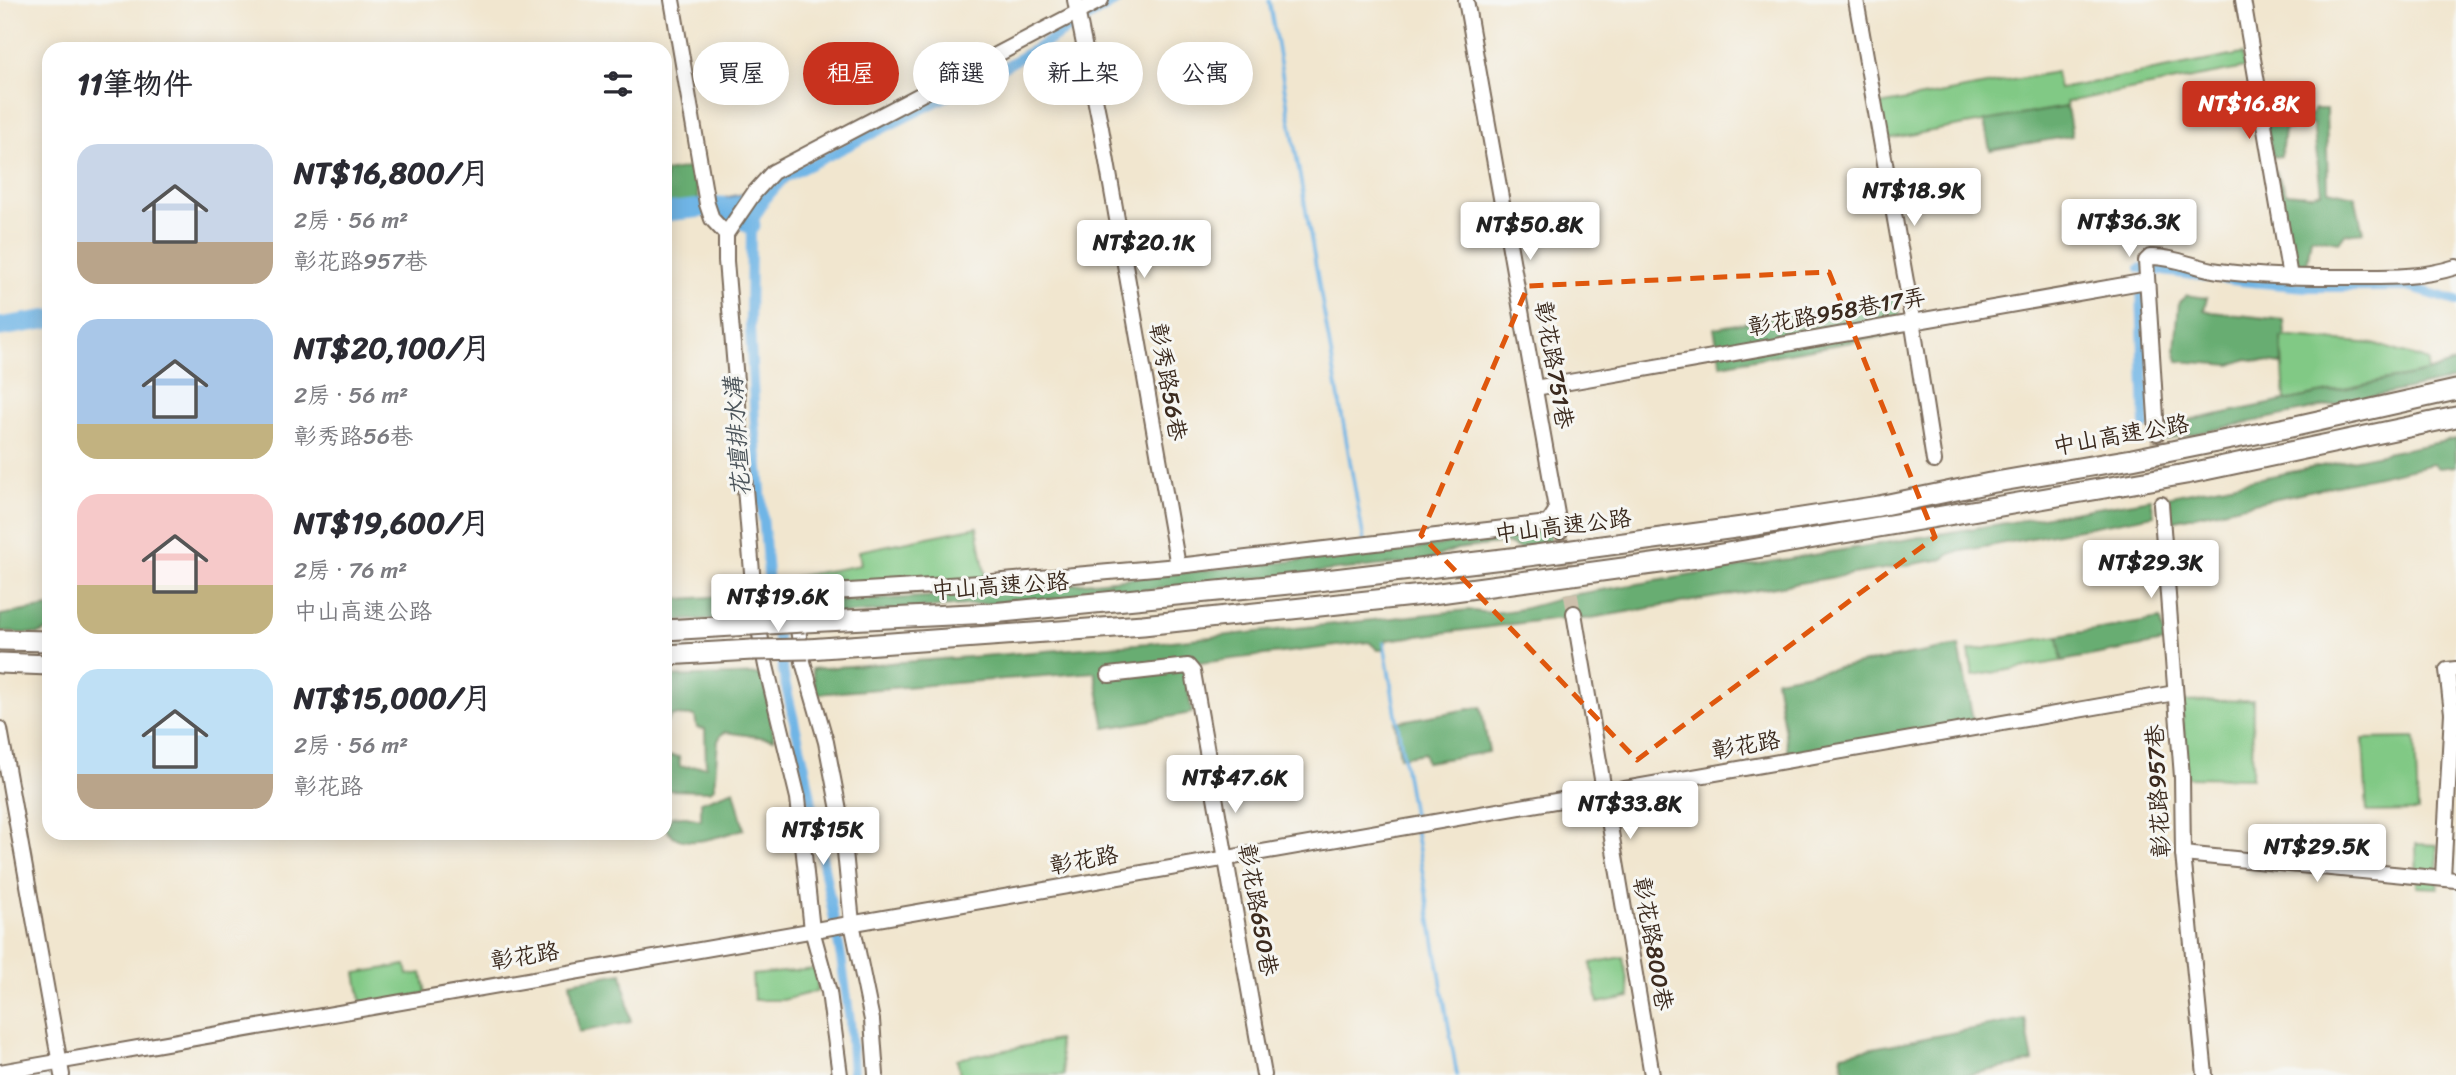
<!DOCTYPE html>
<html lang="zh-TW">
<head>
<meta charset="utf-8">
<style>
	:root { --surface:#fff; --page:#f7f7f7; --text:#2b2b33; --muted:#7c7c81; --accent:#c8321e }
	body { margin:0; font-family:Sriracha,"LXGW WenKai TC",sans-serif; background:var(--page); color:var(--text); height:100vh; display:flex; flex-direction:column; font-size:26px; white-space:nowrap }
	* { box-sizing:border-box; margin:0 }
	p { font-size:23px; color:var(--muted) }
	.icon { flex:none; width:38px; height:38px; fill:none; stroke:currentColor; stroke-width:2; stroke-linecap:round; stroke-linejoin:round }
	.map { position:relative; flex:1; overflow:hidden }
	.panel { position:absolute; left:42px; top:42px; width:630px; height:798px; display:flex; flex-direction:column; background:var(--surface); border-radius:21px; box-shadow:0 4px 18px #0003 }
	.panel>* { flex:none }
	.banner { position:absolute; left:693px; top:42px; width:665px; height:63px; display:flex; gap:14px }
	.price { position:absolute; translate:-50% -60px; padding:0 16px; border-radius:7px; background:#fff; color:#222; font-size:23px; line-height:46px; filter:drop-shadow(0 2px 4px #0008) }
	.price::after { content:''; position:absolute; left:50%; top:42px; width:21px; height:16px; margin-left:-10px; background:inherit; clip-path:polygon(0 0,100% 0,50% 100%) }
	.price.active { background:var(--accent); color:#fff }
	ul { padding:0; list-style:none }
	li { display:flex; align-items:center; gap:21px; height:175px; padding:0 35px }
	li span { display:grid; place-items:center; flex:none; width:196px; height:140px; border-radius:21px; color:#555 }
	li>.icon { margin-inline-start:auto }
	span .icon { width:84px; height:84px; fill:#fffc; stroke-width:1 }
	li b { font-size:30px }
	h2 { display:flex; justify-content:space-between; align-items:center; height:84px; padding:0 35px; font-size:30px }
	.tag { padding:0 24px; border-radius:32px; background:var(--surface); box-shadow:0 4px 18px #0003; font-size:24px; line-height:63px }
	.tag.active { background:var(--accent); color:#fff }
	.map>svg:first-child { display:block }
	.green { fill:#81c985; stroke:#5e7a52; stroke-width:2 }
	.forest { fill:#68ad72; stroke:#526c48; stroke-width:2 }
	.water { fill:#6fb5e6; stroke:#557082; stroke-width:2 }
	.lines { fill:none; stroke-linecap:round; stroke-linejoin:round }
	.stream { stroke:#6fb5e6; stroke-width:3.5 }
	.canal { stroke:#6fb5e6; stroke-width:10 }
	.river { stroke:#6fb5e6; stroke-width:19 }
	.minor-tunnel { stroke:#cdc0ac; stroke-width:14; stroke-dasharray:14 7; stroke-linecap:butt }
	.minor-casing { stroke:#7b6c5c; stroke-width:18 }
	.highway-casing { stroke:#7b6c5c; stroke-width:23 }
	.minor { stroke:#fff; stroke-width:14 }
	.highway { stroke:#fff; stroke-width:19 }
	.highway-bridge-casing { stroke:#7b6c5c; stroke-width:23; stroke-linecap:butt }
	.highway-bridge { stroke:#fff; stroke-width:19 }
	.marked { fill:none; stroke:#df570d; stroke-width:5; stroke-dasharray:14 9; stroke-linejoin:round }
	.labels { text-anchor:middle; dominant-baseline:central; stroke-width:6; stroke-linejoin:round; paint-order:stroke }
	.street-label { font-size:23px; fill:#3b2a1e; stroke:#f6f6f2 }
	.water-label { font-size:24px; font-style:italic; fill:#4b545a; stroke:#f6f6f2 }
</style>
</head>
<body>
<div class="map">
<svg width="2456" height="1075" viewBox="0 0 2456 1075">
	<rect width="100%" height="100%" fill="#f6f6f2"/>
	<filter id="ink" filterUnits="userSpaceOnUse"><feTurbulence type="fractalNoise" baseFrequency=".0143" numOctaves="2"/><feDisplacementMap in="SourceGraphic" scale="14" xChannelSelector="R" yChannelSelector="G"/><feConvolveMatrix kernelMatrix="1 2 1 2 8 2 1 2 1" color-interpolation-filters="sRGB"/></filter>
	<filter id="wash" filterUnits="userSpaceOnUse"><feTurbulence type="fractalNoise" baseFrequency=".00686" numOctaves="4" result="noise"/><feDisplacementMap in="SourceGraphic" scale="28" xChannelSelector="R" yChannelSelector="G"/><feGaussianBlur stdDeviation="1.57" result="paint"/><feColorMatrix in="noise" values="0 0 0 0 0 0 0 0 0 0 0 0 0 0 0 0 0 1.4 0 .05"/><feComposite in="paint" operator="in"/></filter>
	<g filter="url(#wash)">
		<rect width="100%" height="100%" fill="#f1e6cf"/>
		<!-- green -->
		<g class="green">
			<path d="M2242,54L2245,68L2066,102L2067,107L1881,140L1874,106L2056,72L2059,89Z"/>
			<path d="M2281,336L2375,344L2429,361L2427,372L2285,401Z"/>
			<path d="M977,527L987,586L834,599L799,596L794,577L861,565L859,551Z"/>
			<path d="M2058,636L2062,661L1973,676L1969,651Z"/>
			<path d="M2253,700L2252,778L2186,777L2182,702Z"/>
			<path d="M2415,738L2418,811L2367,812L2363,739Z"/>
			<path d="M2416,844L2437,845L2438,888L2417,887Z"/>
			<path d="M1623,957L1630,997L1598,1003L1591,963Z"/>
			<path d="M406,965L408,975L422,973L426,993L362,1007L356,973Z"/>
			<path d="M815,969L818,991L783,1000H754L752,975Z"/>
			<path d="M1058,1040L1064,1075H960L957,1059Z"/>
		</g>
		<!-- forest -->
		<g class="forest">
			<path d="M2067,107L2072,136L1990,150L1984,121Z"/>
			<path d="M2315,109H2326L2328,190L2355,196L2363,232L2345,234L2339,242L2311,237L2306,272L2296,275L2275,170L2286,193L2310,195L2321,192L2313,124L2284,130L2281,156L2273,157L2266,124L2311,115Z"/>
			<path d="M693,167L700,205L665,211V172Z"/>
			<path d="M2187,295L2207,298L2204,310L2212,312L2284,320L2285,337H2281L2282,364L2247,359L2231,365L2178,361L2175,350L2179,302Z"/>
			<path d="M1897,296L1903,333L1721,365L1714,328Z"/>
			<path d="M2456,362V379L2165,440L2166,425L2427,372Z"/>
			<path d="M2456,439V466L2439,468L2433,464L2176,520L2172,523L2166,515L2161,498Z"/>
			<path d="M2151,499L2154,515L1952,553L1943,559L1585,619H1552L1386,640L1383,650H1378L1369,642L1184,665L1192,713L1105,728L1095,672L816,694L812,669L1162,642L1468,610C1501,618 1539,605 1571,595Z"/>
			<path d="M1532,531L1552,535L1555,542L1520,549L1506,543L1457,549L1425,561L1069,598L814,616L815,603L977,594L1419,548Z"/>
			<path d="M740,595L744,618L665,621V600Z"/>
			<path d="M49,607V630L38,634L0,632V615Z"/>
			<path d="M2161,619L2165,642L2062,661L2058,636Z"/>
			<path d="M1959,646L1973,720L1970,726L1789,758L1776,679Z"/>
			<path d="M763,674L774,739L725,732L721,735L718,741L714,788L710,791L665,790V761L670,756L679,757L680,767L706,766L705,729L697,728L695,716L672,715L665,725V677Z"/>
			<path d="M1481,707L1489,752L1426,762L1424,753L1400,757L1395,722Z"/>
			<path d="M734,790L744,829C722,835 682,853 666,829L671,817L681,816L701,820V802Z"/>
			<path d="M622,973L631,1022L579,1032L570,982Z"/>
			<path d="M2025,1019L2033,1062L1966,1075H1844L1841,1054Z"/>
		</g>
		<!-- water -->
		<path class="water" d="M789,179L765,200L751,225L721,206H705L704,202L777,187Z"/>
		<g class="lines">
			<!-- stream -->
			<g class="stream">
				<path d="M1269,0L1364,541"/>
				<path d="M1384,643L1414,821"/>
				<path d="M1415,828L1457,1075"/>
			</g>
			<!-- canal -->
			<g class="canal">
				<path d="M2140,268L2240,281L2306,287H2408L2456,301"/>
				<path d="M2141,284L2145,425"/>
				<path d="M853,1075L850,1021L841,957L806,772L785,682L769,586L755,422L750,328L751,225L765,200L784,178L994,73L1118,0"/>
			</g>
			<!-- river -->
			<g class="river">
				<path d="M665,212L721,206L751,225"/>
				<path d="M0,327L49,319"/>
			</g>
		</g>
	</g>
	<g filter="url(#ink)">
		<g class="lines">
			<!-- minor-tunnel -->
			<g class="minor-tunnel">
				<path d="M2157,433L2161,504"/>
				<path d="M1560,531L1574,613"/>
			</g>
			<!-- minor casing -->
			<g class="minor-casing">
				<g id="minor">
					<path d="M672,0L707,204L712,219L726,234"/>
					<path d="M1075,0L1101,128L1178,566"/>
					<path d="M1466,0L1560,531"/>
					<path d="M1856,0L1907,287L1934,461"/>
					<path d="M2243,0L2290,277"/>
					<path d="M1535,388L2147,281"/>
					<path d="M2157,433L2146,261L2150,257C2173,256 2196,268 2219,271C2260,277 2302,277 2343,277C2382,277 2418,279 2456,267"/>
					<path d="M2161,504L2182,777L2183,854L2205,1075"/>
					<path d="M795,604L816,593L981,583L1178,566L1548,523L1556,511"/>
					<path d="M1574,613L1652,1075"/>
					<path d="M796,616L803,662L826,742L843,831L852,923L872,1020L876,1075"/>
					<path d="M1109,675L1188,666L1193,672L1264,1075"/>
					<path d="M0,729L62,1075"/>
					<path d="M2183,854L2456,880"/>
					<path d="M2443,877L2452,713L2447,670L2456,669"/>
					<path d="M0,1072L2175,693"/>
					<path d="M840,1075L829,992L812,930L798,798L766,666L755,608L726,261V234L754,193L773,172L1101,0"/>
				</g>
			</g>
			<!-- highway casing -->
			<g class="highway-casing">
				<g id="highway">
					<path d="M804,622L992,613L1309,582L1528,556L1750,526L1879,506L1990,483L2132,459L2291,427L2456,390"/>
					<path d="M665,630L750,625"/>
					<path d="M0,640L49,641"/>
					<path d="M808,649L1143,625L1432,594L1704,557L2186,474L2456,417"/>
					<path d="M665,655L752,650"/>
					<path d="M0,663L49,665"/>
				</g>
			</g>
			<!-- minor -->
			<use href="#minor" class="minor"/>
			<!-- highway -->
			<use href="#highway" class="highway"/>
			<!-- highway-bridge casing -->
			<g class="highway-bridge-casing">
				<g id="highway-bridge">
					<path d="M750,625L804,622"/>
					<path d="M752,650L808,649"/>
				</g>
			</g>
			<!-- highway-bridge -->
			<use href="#highway-bridge" class="highway-bridge"/>
		</g>
	</g>
	<!-- marked area -->
	<path class="marked" d="M1829,272L1935,537L1637,760L1421,535L1528,286Z"/>
	<g class="labels">
		<!-- street labels -->
		<g class="street-label">
			<text transform="translate(1837 312) rotate(-10)">彰花路958巷17弄</text>
			<text transform="translate(1554 365) rotate(80)">彰花路751巷</text>
			<text transform="translate(1168 382) rotate(80)">彰秀路56巷</text>
			<text transform="translate(2121 435) rotate(-10)">中山高速公路</text>
			<text transform="translate(1563 526) rotate(-7)">中山高速公路</text>
			<text transform="translate(1000 586) rotate(-4)">中山高速公路</text>
			<text transform="translate(1746 745) rotate(-10)">彰花路</text>
			<text transform="translate(2158 791) rotate(-93)">彰花路957巷</text>
			<text transform="translate(1084 860) rotate(-10)">彰花路</text>
			<text transform="translate(1258 910) rotate(80)">彰花路650巷</text>
			<text transform="translate(1653 944) rotate(80)">彰花路800巷</text>
			<text transform="translate(525 956) rotate(-9)">彰花路</text>
		</g>
		<!-- water labels -->
		<g class="water-label">
			<text transform="translate(737 437) rotate(-94)">花壇排水溝</text>
		</g>
	</g>
</svg>
<b class="price active" style="left:2249px;top:141px">NT$16.8K</b>
<b class="price" style="left:1914px;top:228px">NT$18.9K</b>
<b class="price" style="left:2129px;top:259px">NT$36.3K</b>
<b class="price" style="left:1530px;top:262px">NT$50.8K</b>
<b class="price" style="left:1144px;top:280px">NT$20.1K</b>
<b class="price" style="left:2151px;top:600px">NT$29.3K</b>
<b class="price" style="left:778px;top:634px">NT$19.6K</b>
<b class="price" style="left:1235px;top:815px">NT$47.6K</b>
<b class="price" style="left:1630px;top:841px">NT$33.8K</b>
<b class="price" style="left:823px;top:867px">NT$15K</b>
<b class="price" style="left:2317px;top:884px">NT$29.5K</b>
<div class="banner">
<a class="tag">買屋</a>
<a class="tag active">租屋</a>
<a class="tag">篩選</a>
<a class="tag">新上架</a>
<a class="tag">公寓</a>
</div>
<section class="panel">
<h2>11筆物件<svg class="icon" aria-label="filters" viewBox="0 0 24 24"><path d="M4 7h16M4 17h16"/><circle cx="9" cy="7" r="2"/><circle cx="15" cy="17" r="2"/></svg></h2>
<ul>
<li><span style="background:linear-gradient(#c9d6e8 70%,#b9a48a 0)"><svg class="icon" aria-label="home" viewBox="0 0 24 24"><path d="M3 11l9-7 9 7M6 9v11h12V9"/></svg></span><div><b>NT$16,800/月</b><p>2房 · 56 m²</p><p>彰花路957巷</p></div></li>
<li><span style="background:linear-gradient(#a9c7e8 75%,#c2b280 0)"><svg class="icon" aria-label="home" viewBox="0 0 24 24"><path d="M3 11l9-7 9 7M6 9v11h12V9"/></svg></span><div><b>NT$20,100/月</b><p>2房 · 56 m²</p><p>彰秀路56巷</p></div></li>
<li><span style="background:linear-gradient(#f6c9c9 65%,#c2b280 0)"><svg class="icon" aria-label="home" viewBox="0 0 24 24"><path d="M3 11l9-7 9 7M6 9v11h12V9"/></svg></span><div><b>NT$19,600/月</b><p>2房 · 76 m²</p><p>中山高速公路</p></div></li>
<li><span style="background:linear-gradient(#bfe0f5 75%,#b9a48a 0)"><svg class="icon" aria-label="home" viewBox="0 0 24 24"><path d="M3 11l9-7 9 7M6 9v11h12V9"/></svg></span><div><b>NT$15,000/月</b><p>2房 · 56 m²</p><p>彰花路</p></div></li>
</ul>
</section>
</div>
</body>
</html>
